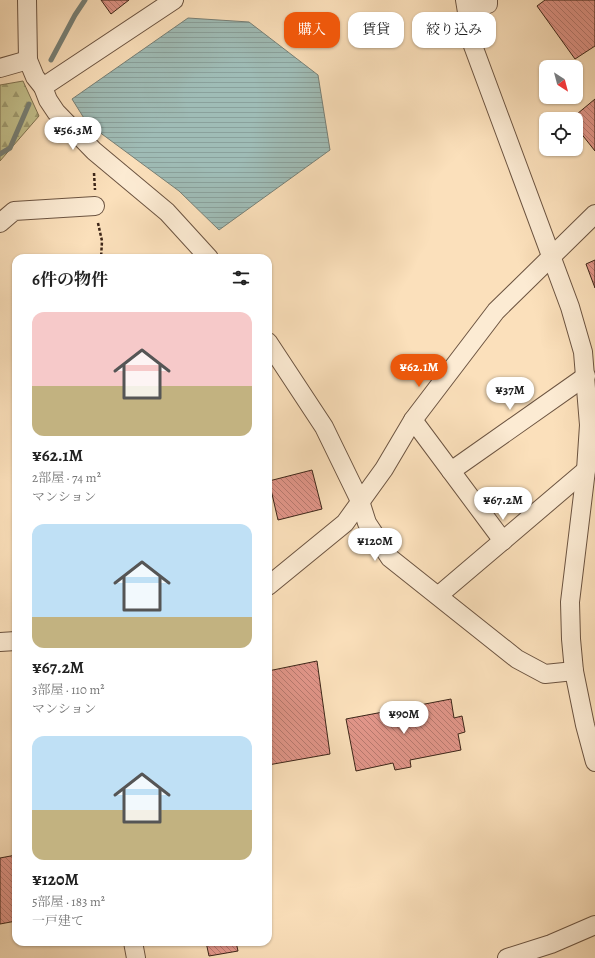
<!DOCTYPE html>
<html lang="ja">
<head>
<meta charset="utf-8">
<style>
	:root { --surface:#fff; --page:#f2f2f2; --text:#222; --muted:#767676; --accent:#ea580c }
	body { margin:0; font-family:Alegreya,"Noto Serif JP",serif; background:var(--page); color:var(--text); height:100vh; display:flex; flex-direction:column; font-size:15px; white-space:nowrap }
	* { box-sizing:border-box; margin:0 }
	p { font-size:13px; color:var(--muted) }
	.icon { flex:none; width:22px; height:22px; fill:none; stroke:currentColor; stroke-width:2; stroke-linecap:round; stroke-linejoin:round }
	.map { position:relative; flex:1; overflow:hidden }
	.drawer { position:absolute; left:12px; top:254px; width:260px; height:692px; display:flex; flex-direction:column; background:var(--surface); border-radius:12px; box-shadow:0 1px 3px #0004 }
	.drawer>* { flex:none }
	.banner { position:absolute; left:284px; top:12px; width:251px; height:36px; display:flex; gap:8px }
	.needle { width:26px; rotate:144deg }
	.controls { position:absolute; left:539px; top:60px; display:grid; gap:8px }
	.controls a { display:grid; place-items:center; width:44px; height:44px; border-radius:8px; background:var(--surface); box-shadow:0 1px 3px #0004; font-size:20px }
	.price { position:absolute; translate:-50% -34px; padding:0 9px; border-radius:14px; background:#fff; color:#222; font-size:13px; line-height:26px; filter:drop-shadow(0 1px 2px #0008) }
	.price::after { content:''; position:absolute; left:50%; top:24px; width:12px; height:9px; margin-left:-6px; background:inherit; clip-path:polygon(0 0,100% 0,50% 100%) }
	.price.on { background:var(--accent); color:#fff }
	ul { padding:0; list-style:none }
	li { display:grid; align-content:center; gap:8px; height:212px; padding:0 20px }
	li span { display:grid; place-items:center; height:124px; border-radius:12px; color:#555 }
	li>.icon { margin-inline-start:auto }
	span .icon { width:72px; height:72px; fill:#fffc; stroke-width:1 }
	li b { font-size:17px }
	h2 { display:flex; justify-content:space-between; align-items:center; height:48px; padding:0 20px; font-size:17px }
	.chip { padding:0 14px; border-radius:12px; background:var(--surface); box-shadow:0 1px 3px #0004; font-size:14px; line-height:36px }
	.chip.on { background:var(--accent); color:#fff }
	.map>svg:first-child { display:block }
	.forest { fill:url(#forest-firs); stroke:#807352 }
	.water { fill:url(#water-rules); stroke:#778077 }
	.lines { fill:none; stroke-linecap:round; stroke-linejoin:round }
	.stream { stroke:#778077; stroke-width:5 }
	.building { fill:url(#building-back-hatch); stroke:#3c2518 }
	.minor-casing { stroke:#6c5441; stroke-width:20 }
	.path { stroke:#3c2518; stroke-width:2.5; stroke-dasharray:3 2; stroke-linecap:butt }
	.minor { stroke:#fcebd3; stroke-width:18 }
</style>
</head>
<body>
<div class="map">
<svg width="595" height="958" viewBox="0 0 595 958">
	<defs>
		<pattern id="forest-firs" width="22" height="20" patternUnits="userSpaceOnUse"><rect width="22" height="20" fill="#c3c18d"/><path d="M5 1l3.5 6h-7zM16 11l3.5 6h-7z" fill="#a09d72"/></pattern>
		<pattern id="water-rules" width="6" height="5" patternUnits="userSpaceOnUse"><rect width="6" height="5" fill="#9fbcb6"/><path d="M0 2.5h6" fill="none" stroke="#8aa19c"/></pattern>
		<pattern id="building-back-hatch" width="6" height="6" patternUnits="userSpaceOnUse"><rect width="6" height="6" fill="#e2968a"/><path d="M-1 5l2 2M0 0l6 6M5-1l2 2" fill="none" stroke="#b87a70"/></pattern>
	</defs>
	<rect width="100%" height="100%" fill="#fbe0bb"/>
	<filter id="stains"><feTurbulence type="fractalNoise" baseFrequency=".005" numOctaves="4"/><feColorMatrix values="0 0 0 0 .2 0 0 0 0 .09 0 0 0 0 .02 0 0 0 .5 -.17"/></filter>
	<radialGradient id="worn" r=".72"><stop offset=".6" stop-color="#630" stop-opacity="0"/><stop offset="1" stop-color="#630" stop-opacity=".3"/></radialGradient>
	<!-- forest -->
	<path class="forest" d="M23,81L39,116L0,161V85Z"/>
	<!-- water -->
	<path class="water" d="M188,18L249,22L318,75L330,150L219,230L179,191L87,123L72,99Z"/>
	<g class="lines">
		<!-- stream -->
		<g class="stream">
			<path d="M51,60L75,15L85,0"/>
			<path d="M0,154L10,148L29,104"/>
		</g>
	</g>
	<!-- building -->
	<g class="building">
		<path d="M101,0H129L111,14Z"/>
		<path d="M545,0H595V46L575,59L537,6Z"/>
		<path d="M595,99V151L576,127V119H571Z"/>
		<path d="M595,260V288L586,264Z"/>
		<path d="M312,470L322,509L278,520L269,481Z"/>
		<path d="M317,661L330,754L268,765V671Z"/>
		<path d="M451,699L454,718L462,716L465,732L458,734L461,750L410,760L411,767L395,770L393,763L356,771L346,719L383,712L382,707L398,703L399,709Z"/>
		<path d="M16,855V921L0,924V858Z"/>
		<path d="M206,942H236L238,951L209,956Z"/>
	</g>
	<g class="lines">
		<!-- minor casing -->
		<g class="minor-casing">
			<g id="minor">
				<path d="M27,0L28,60L35,77L43,87L48,100L56,112L94,151L167,212L209,258"/>
				<path d="M465,0L472,43L570,307L583,352L589,425L586,470L570,602L571,639L574,671L585,725L595,762"/>
				<path d="M467,10L488,4V0"/>
				<path d="M0,68L28,60"/>
				<path d="M43,87L174,0"/>
				<path d="M0,223L14,211L95,206"/>
				<path d="M268,342L324,427L360,501L367,523L390,558L517,659L545,674L574,671"/>
				<path d="M413,420L503,541"/>
				<path d="M451,471L586,376"/>
				<path d="M268,586L345,523L384,469L413,420L496,311L595,214"/>
				<path d="M439,595L586,470"/>
				<path d="M0,642L16,641"/>
				<path d="M133,942L136,958"/>
				<path d="M507,958L551,944L595,925"/>
			</g>
		</g>
		<!-- path -->
		<g class="path">
			<path d="M94,173L95,190"/>
			<path d="M98,223L102,241L101,258"/>
		</g>
		<!-- minor -->
		<use href="#minor" class="minor"/>
	</g>
	<rect width="100%" height="100%" filter="url(#stains)"/>
	<rect width="100%" height="100%" fill="url(#worn)"/>
</svg>
<div class="controls">
<a><svg class="needle" viewBox="-14 -14 28 28"><path d="M0-13l5 13h-10z" fill="#e53935"/><path d="M0 13l5-13h-10z" fill="#767676"/></svg></a>
<a><svg class="icon" aria-label="locate" viewBox="0 0 24 24"><circle cx="12" cy="12" r="6"/><path d="M12 2v4M12 18v4M2 12h4M18 12h4"/></svg></a>
</div>
<b class="price" style="left:73px;top:151px">¥56.3M</b>
<b class="price on" style="left:419px;top:388px">¥62.1M</b>
<b class="price" style="left:510px;top:411px">¥37M</b>
<b class="price" style="left:503px;top:521px">¥67.2M</b>
<b class="price" style="left:375px;top:562px">¥120M</b>
<b class="price" style="left:404px;top:735px">¥90M</b>
<div class="banner">
<a class="chip on">購入</a>
<a class="chip">賃貸</a>
<a class="chip">絞り込み</a>
</div>
<section class="drawer">
<h2>6件の物件<svg class="icon" aria-label="filters" viewBox="0 0 24 24"><path d="M4 7h16M4 17h16"/><circle cx="9" cy="7" r="2"/><circle cx="15" cy="17" r="2"/></svg></h2>
<ul>
<li><span style="background:linear-gradient(#f6c9c9 60%,#c2b280 0)"><svg class="icon" aria-label="home" viewBox="0 0 24 24"><path d="M3 11l9-7 9 7M6 9v11h12V9"/></svg></span><div><b>¥62.1M</b><p>2部屋 · 74 m²</p><p>マンション</p></div></li>
<li><span style="background:linear-gradient(#bfe0f5 75%,#c2b280 0)"><svg class="icon" aria-label="home" viewBox="0 0 24 24"><path d="M3 11l9-7 9 7M6 9v11h12V9"/></svg></span><div><b>¥67.2M</b><p>3部屋 · 110 m²</p><p>マンション</p></div></li>
<li><span style="background:linear-gradient(#bfe0f5 60%,#c2b280 0)"><svg class="icon" aria-label="home" viewBox="0 0 24 24"><path d="M3 11l9-7 9 7M6 9v11h12V9"/></svg></span><div><b>¥120M</b><p>5部屋 · 183 m²</p><p>一戸建て</p></div></li>
</ul>
</section>
</div>
</body>
</html>
